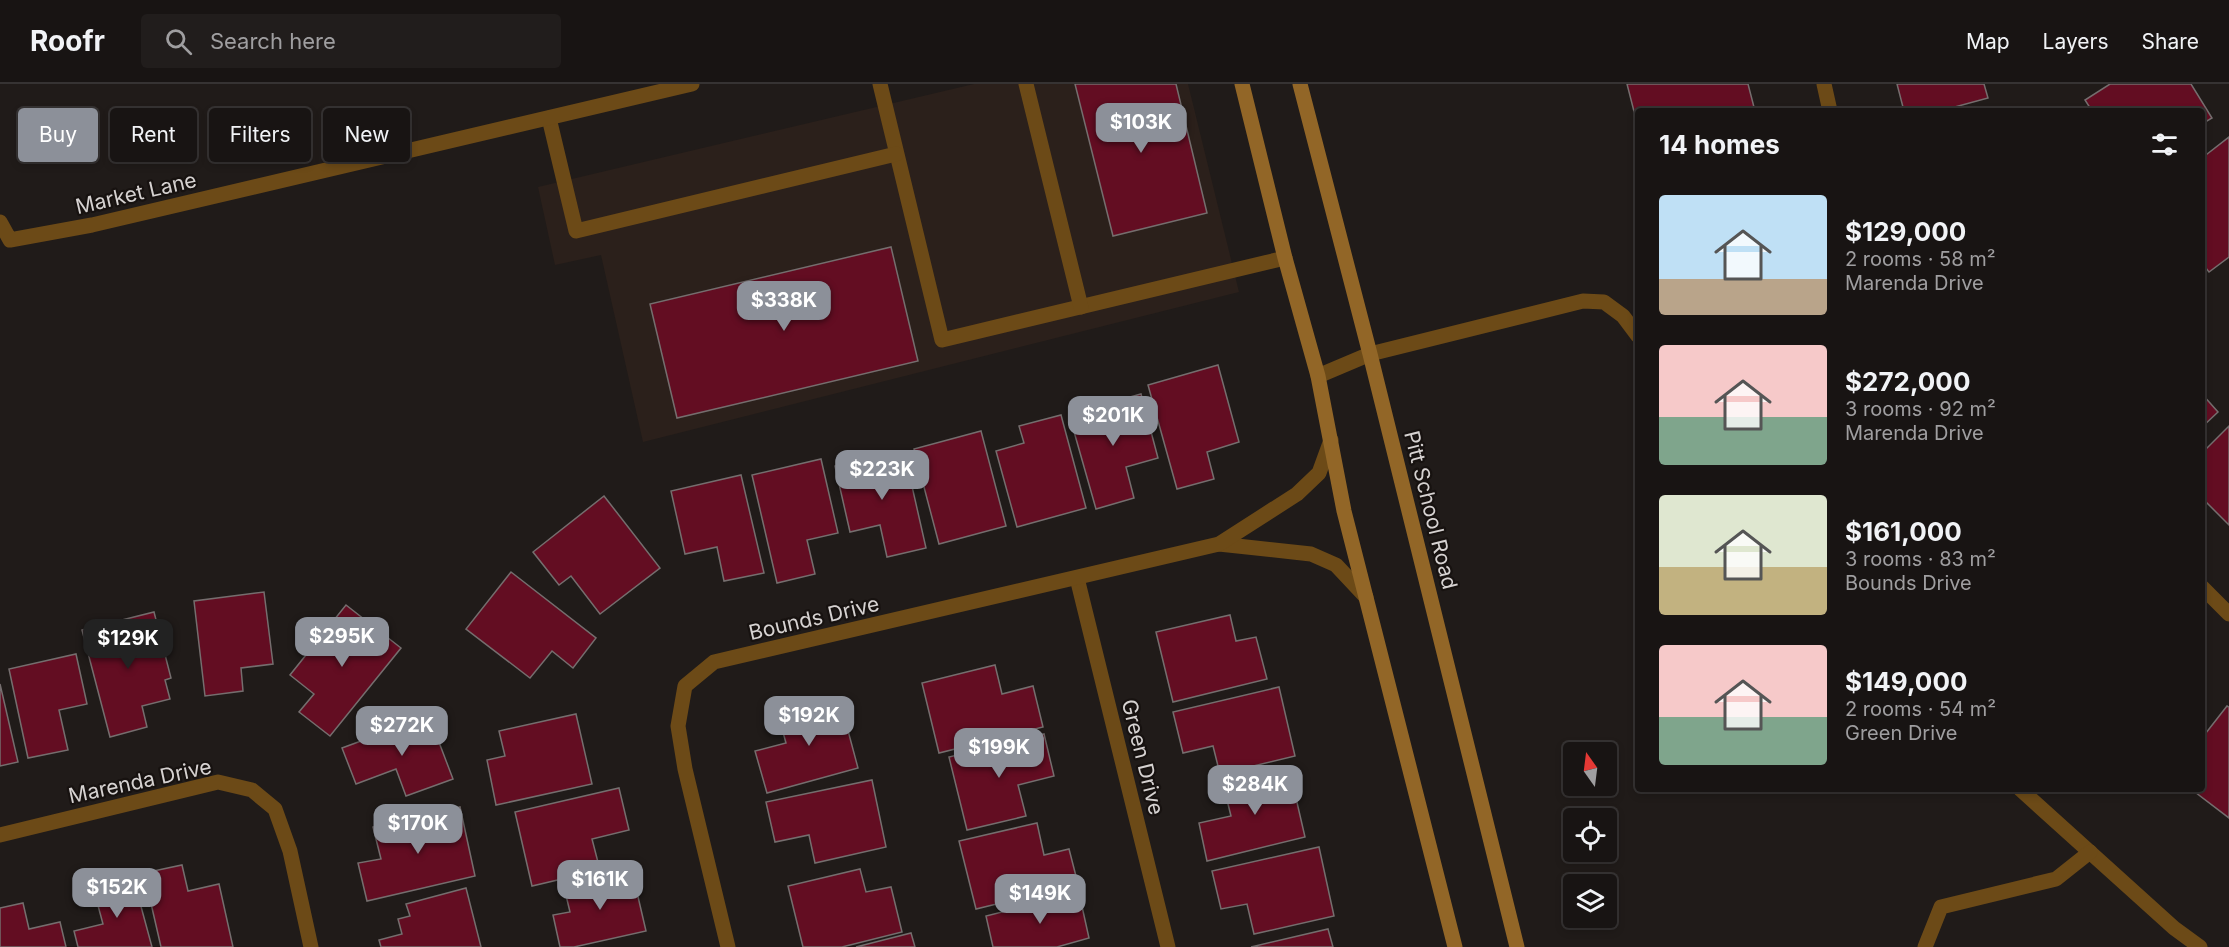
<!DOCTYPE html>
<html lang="en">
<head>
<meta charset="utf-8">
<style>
	:root { --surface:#181413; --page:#211d1c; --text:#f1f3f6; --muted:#9f9ea0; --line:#363333; --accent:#8c9099 }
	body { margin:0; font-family:Inter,sans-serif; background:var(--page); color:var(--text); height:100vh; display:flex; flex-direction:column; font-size:22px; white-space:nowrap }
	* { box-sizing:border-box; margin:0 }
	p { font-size:20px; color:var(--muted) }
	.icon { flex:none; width:33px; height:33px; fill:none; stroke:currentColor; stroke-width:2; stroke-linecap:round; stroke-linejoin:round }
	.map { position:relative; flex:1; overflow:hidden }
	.panel { position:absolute; left:1635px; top:24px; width:570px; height:684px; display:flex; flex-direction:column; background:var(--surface); border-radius:6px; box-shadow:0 3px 9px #0003,0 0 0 2px var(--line) }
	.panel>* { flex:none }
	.top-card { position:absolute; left:18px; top:24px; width:570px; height:54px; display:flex; gap:12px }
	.needle { width:39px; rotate:346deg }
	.controls { position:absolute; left:1563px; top:658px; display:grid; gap:12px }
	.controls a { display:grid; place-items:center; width:54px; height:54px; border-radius:6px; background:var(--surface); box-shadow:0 3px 9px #0003,0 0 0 2px var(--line); font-size:30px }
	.price { position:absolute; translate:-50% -51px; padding:0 14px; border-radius:12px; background:var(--accent); color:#fff; font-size:20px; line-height:39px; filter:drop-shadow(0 2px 3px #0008) }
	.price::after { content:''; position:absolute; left:50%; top:36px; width:18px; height:14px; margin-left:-9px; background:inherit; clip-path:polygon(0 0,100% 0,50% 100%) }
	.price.current { background:#222; color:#fff }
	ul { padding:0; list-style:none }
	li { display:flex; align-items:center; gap:18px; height:150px; padding:0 24px }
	li span { display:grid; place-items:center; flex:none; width:168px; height:120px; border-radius:6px; color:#555 }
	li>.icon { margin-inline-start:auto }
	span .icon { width:72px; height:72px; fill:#fffc; stroke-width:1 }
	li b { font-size:26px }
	h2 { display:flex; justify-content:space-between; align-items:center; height:72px; padding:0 24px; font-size:26px }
	.pill { padding:0 21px; border-radius:6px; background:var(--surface); box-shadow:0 3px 9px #0003,0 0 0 2px var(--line); font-size:21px; line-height:54px }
	.pill.current { background:var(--accent); color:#fff }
	header { display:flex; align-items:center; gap:36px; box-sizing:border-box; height:84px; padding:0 30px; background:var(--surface); border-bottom:2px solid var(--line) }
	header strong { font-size:28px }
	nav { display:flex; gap:33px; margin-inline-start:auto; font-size:21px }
	.search { width:420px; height:54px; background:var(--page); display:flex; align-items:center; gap:15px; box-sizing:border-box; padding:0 21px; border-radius:6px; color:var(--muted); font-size:22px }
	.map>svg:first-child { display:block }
	.built { fill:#2b201b }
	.building { fill:#630d22; stroke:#756e6e; stroke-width:1.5 }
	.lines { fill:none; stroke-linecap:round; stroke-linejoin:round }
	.lane { stroke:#6c4a17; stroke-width:15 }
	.street { stroke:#6c4a17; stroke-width:15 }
	.secondary { stroke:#926627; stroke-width:15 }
	.labels { text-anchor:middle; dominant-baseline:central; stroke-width:4.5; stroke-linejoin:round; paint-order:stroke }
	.street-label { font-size:21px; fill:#d6d2d1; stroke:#171210 }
</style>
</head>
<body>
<header>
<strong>Roofr</strong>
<div class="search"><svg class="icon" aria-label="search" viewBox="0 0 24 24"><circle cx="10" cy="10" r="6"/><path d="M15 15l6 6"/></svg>Search here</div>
<nav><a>Map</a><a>Layers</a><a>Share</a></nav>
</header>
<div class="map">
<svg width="2229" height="863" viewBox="0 0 2229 863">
	<rect width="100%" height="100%" fill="#201b19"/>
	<!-- built -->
	<path class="built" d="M974,0H1188L1239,208L643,358L601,171L555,181L538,103Z"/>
	<!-- building -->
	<g class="building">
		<path d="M1075,0H1176L1207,129L1113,152Z"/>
		<path d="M1627,0H1748L1755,27H1638V43Z"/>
		<path d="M1897,0H1984L1988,14L1940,27H1904Z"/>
		<path d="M2110,0H2191L2212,34L2202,40V27H2092L2085,16Z"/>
		<path d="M2229,53V173L2209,188L2202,179V74Z"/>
		<path d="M891,163L918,277L677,334L650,220Z"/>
		<path d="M1218,281L1239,358L1207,368L1214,395L1177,405L1148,301Z"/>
		<path d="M1141,310L1158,374L1126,383L1134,414L1096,425L1069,330Z"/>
		<path d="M2202,310L2218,328L2202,343Z"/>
		<path d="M1061,331L1086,424L1017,443L996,367L1024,359L1019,342Z"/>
		<path d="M2229,342V441L2202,414V369Z"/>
		<path d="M981,347L1006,442L939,460L914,365Z"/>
		<path d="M904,367L926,464L887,473L880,441L850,448L835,382Z"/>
		<path d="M821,375L838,449L807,456L815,490L777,499L752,391Z"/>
		<path d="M741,391L764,489L724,497L717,463L685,470L671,407Z"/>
		<path d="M604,412L660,484L600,530L571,492L559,501L533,468Z"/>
		<path d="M511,488L596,554L573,584L552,567L530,594L466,545Z"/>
		<path d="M264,508L273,580L241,584L243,607L205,612L194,517Z"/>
		<path d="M346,521L401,564L330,652L299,628L314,610L290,591Z"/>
		<path d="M154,528L171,594L165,596L170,615L142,622L147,643L110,653L82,546Z"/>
		<path d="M1230,531L1236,557L1256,553L1267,595L1173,618L1156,548Z"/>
		<path d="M76,570L87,620L59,626L68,666L28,674L9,585Z"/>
		<path d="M995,581L1002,610L1033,602L1043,643L939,669L922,599Z"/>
		<path d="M0,600L18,678L0,682Z"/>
		<path d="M1279,603L1295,672L1220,690L1213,662L1183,669L1173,628Z"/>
		<path d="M839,613L858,684L767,709L755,667L786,659L778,630Z"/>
		<path d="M2227,622L2229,623V734L2191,705H2202V654Z"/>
		<path d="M576,630L592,700L496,721L487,676L505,672L499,647Z"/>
		<path d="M429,632L453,695L406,712L396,685L356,700L342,664Z"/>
		<path d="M1044,650L1054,692L1018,701L1026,732L967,746L949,673Z"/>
		<path d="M1289,684L1305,753L1207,777L1199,739L1231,732L1223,700Z"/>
		<path d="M872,696L886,763L815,779L809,751L775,758L766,718Z"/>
		<path d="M619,704L629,746L592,755L600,786L532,802L515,728Z"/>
		<path d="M460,723L475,792L367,817L358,779L381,775L373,743Z"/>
		<path d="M1037,739L1044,771L1069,765L1078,800L976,825L959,757Z"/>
		<path d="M1319,763L1334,832L1254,850L1247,820L1221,825L1212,787Z"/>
		<path d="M182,781L188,807L219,800L233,863H161L144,789Z"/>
		<path d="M860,785L866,808L891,803L902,848L842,863H803L788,802Z"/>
		<path d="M632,787L646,847L574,863H560L553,831L570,828L564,803Z"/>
		<path d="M133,793L152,863H78L74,847L103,840L93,803Z"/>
		<path d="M466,804L481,863H381L379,856L402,850L398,835L410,832L406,820Z"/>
		<path d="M1079,809L1089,854L1057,863H993L986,832Z"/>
		<path d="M23,819L29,845L60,838L66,863H0V824Z"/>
		<path d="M1328,845L1333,863H1251Z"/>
		<path d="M911,849L915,863H856Z"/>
	</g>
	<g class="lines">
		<!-- lane -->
		<g class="lane">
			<path d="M880,0L942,256L1285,174"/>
			<path d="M1026,0L1081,223"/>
			<path d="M549,34L576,147L896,70"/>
			<path d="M1318,292L1370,270L1583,217L1604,218L1623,232L1638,252"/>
			<path d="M2020,705L2174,844L2200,863"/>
			<path d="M1925,863L1941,823L2056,795L2090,768"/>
		</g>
		<!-- street -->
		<g class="street">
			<path d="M1824,0L1830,27"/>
			<path d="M0,138L10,156L92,141L692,0"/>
			<path d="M1219,460L1311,470L1336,481L1366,513"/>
			<path d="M1077,494L1168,863"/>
			<path d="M2202,503L2229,530"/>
			<path d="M0,751L218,698L252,706L275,725L290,767L311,863"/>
			<path d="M728,863L685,685L678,642L685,602L714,578L1219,460L1297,410L1319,389L1331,356"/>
		</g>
		<!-- secondary -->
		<g class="secondary">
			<path d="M1242,0L1285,174L1318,292L1344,427L1455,863"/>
			<path d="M1300,0L1370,270L1517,863"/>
		</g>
	</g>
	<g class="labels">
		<!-- street labels -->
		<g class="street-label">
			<text transform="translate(136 109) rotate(-13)">Market Lane</text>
			<text transform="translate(1431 426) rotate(76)">Pitt School Road</text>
			<text transform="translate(814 534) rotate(-13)">Bounds Drive</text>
			<text transform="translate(1143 673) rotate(76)">Green Drive</text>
			<text transform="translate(140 697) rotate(-12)">Marenda Drive</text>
		</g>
	</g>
</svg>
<div class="controls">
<a><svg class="needle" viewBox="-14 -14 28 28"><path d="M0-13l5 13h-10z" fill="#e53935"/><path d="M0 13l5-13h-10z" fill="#9f9ea0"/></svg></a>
<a><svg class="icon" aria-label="locate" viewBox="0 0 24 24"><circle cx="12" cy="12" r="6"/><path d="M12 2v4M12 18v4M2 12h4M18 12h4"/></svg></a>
<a><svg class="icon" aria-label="layers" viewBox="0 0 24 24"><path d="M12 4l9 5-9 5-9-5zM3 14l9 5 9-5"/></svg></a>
</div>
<b class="price" style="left:1141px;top:70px">$103K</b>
<b class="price" style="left:784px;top:248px">$338K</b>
<b class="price" style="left:1113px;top:363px">$201K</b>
<b class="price" style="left:882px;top:417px">$223K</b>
<b class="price" style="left:342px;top:584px">$295K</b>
<b class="price current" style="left:128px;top:586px">$129K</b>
<b class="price" style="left:809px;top:663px">$192K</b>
<b class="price" style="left:402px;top:673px">$272K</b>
<b class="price" style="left:999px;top:695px">$199K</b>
<b class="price" style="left:1255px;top:732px">$284K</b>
<b class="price" style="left:418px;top:771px">$170K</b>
<b class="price" style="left:600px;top:827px">$161K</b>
<b class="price" style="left:117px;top:835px">$152K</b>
<b class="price" style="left:1040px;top:841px">$149K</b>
<div class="top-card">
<a class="pill current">Buy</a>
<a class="pill">Rent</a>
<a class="pill">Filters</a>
<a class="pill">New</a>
</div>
<section class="panel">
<h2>14 homes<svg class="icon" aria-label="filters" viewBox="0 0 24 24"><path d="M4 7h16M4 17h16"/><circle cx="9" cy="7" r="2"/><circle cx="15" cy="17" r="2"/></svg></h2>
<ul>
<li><span style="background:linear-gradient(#bfe0f5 70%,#b9a48a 0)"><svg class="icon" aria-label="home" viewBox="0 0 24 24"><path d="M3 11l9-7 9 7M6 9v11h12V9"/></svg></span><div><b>$129,000</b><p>2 rooms · 58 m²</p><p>Marenda Drive</p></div></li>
<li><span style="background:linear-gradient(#f6c9c9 60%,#7fa58c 0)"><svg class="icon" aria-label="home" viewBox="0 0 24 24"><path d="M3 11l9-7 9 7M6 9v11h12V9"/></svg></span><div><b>$272,000</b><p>3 rooms · 92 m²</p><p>Marenda Drive</p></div></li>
<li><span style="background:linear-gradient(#dfe7d0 60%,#c2b280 0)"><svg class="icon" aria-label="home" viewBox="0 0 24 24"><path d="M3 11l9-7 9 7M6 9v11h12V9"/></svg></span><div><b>$161,000</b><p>3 rooms · 83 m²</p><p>Bounds Drive</p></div></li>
<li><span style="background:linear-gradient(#f6c9c9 60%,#7fa58c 0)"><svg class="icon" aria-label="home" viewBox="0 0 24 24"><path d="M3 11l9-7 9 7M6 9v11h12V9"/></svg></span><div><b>$149,000</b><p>2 rooms · 54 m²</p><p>Green Drive</p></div></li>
</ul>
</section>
</div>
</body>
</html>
